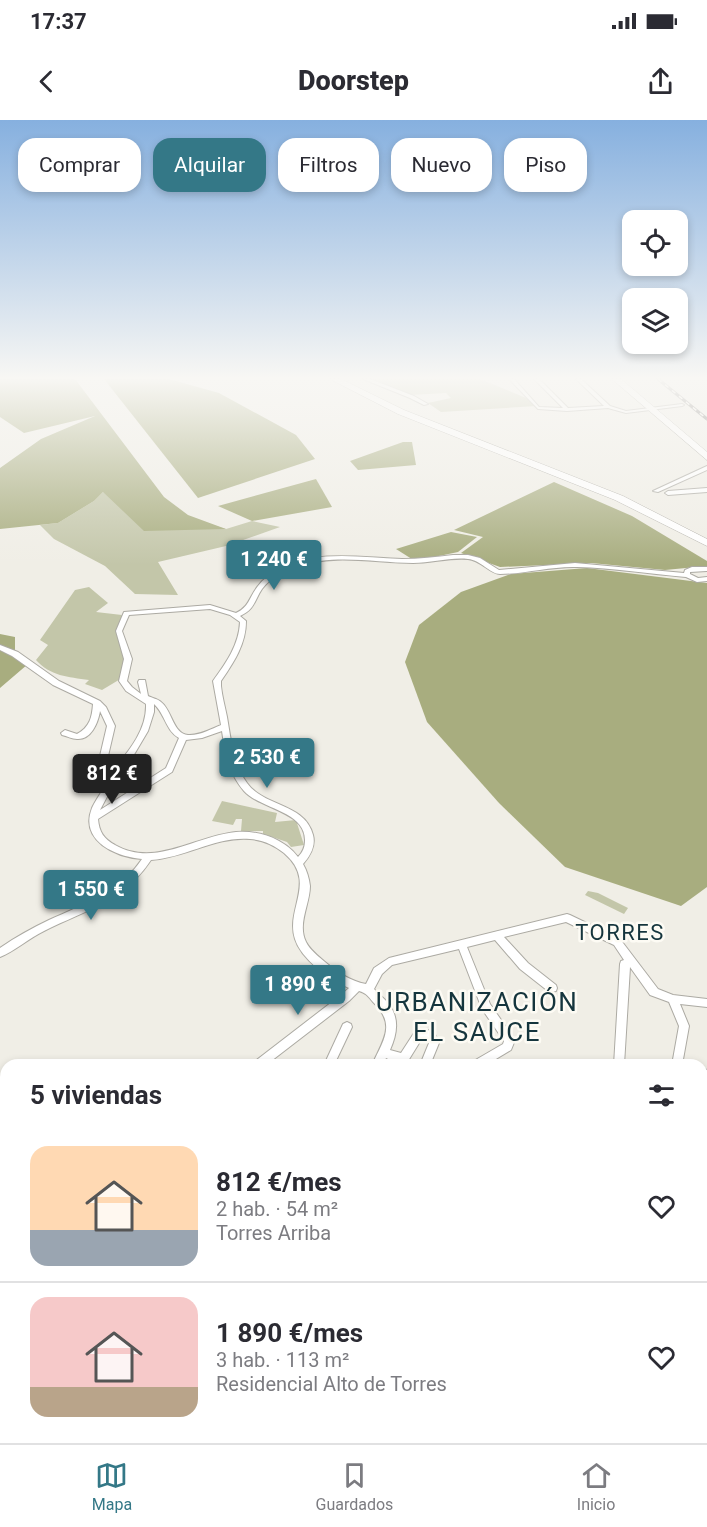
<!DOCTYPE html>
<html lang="es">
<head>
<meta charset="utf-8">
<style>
	:root { --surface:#fff; --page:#f2f2f3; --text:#2b2b33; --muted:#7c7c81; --line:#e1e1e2; --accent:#347887 }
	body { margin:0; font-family:Roboto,sans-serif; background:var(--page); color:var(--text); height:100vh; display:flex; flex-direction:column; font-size:22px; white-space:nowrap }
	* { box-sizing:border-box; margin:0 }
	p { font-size:20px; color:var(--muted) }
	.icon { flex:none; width:33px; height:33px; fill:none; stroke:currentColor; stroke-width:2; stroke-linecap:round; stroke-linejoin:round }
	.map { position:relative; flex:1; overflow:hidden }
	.side { position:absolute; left:0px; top:939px; width:708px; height:384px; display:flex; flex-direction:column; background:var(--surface); border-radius:18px 18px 0 0; box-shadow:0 3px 9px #0003 }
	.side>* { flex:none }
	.hud { position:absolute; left:18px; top:18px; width:672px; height:54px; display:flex; gap:12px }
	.controls { position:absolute; left:622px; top:90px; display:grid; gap:12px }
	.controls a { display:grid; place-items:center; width:66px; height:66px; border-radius:12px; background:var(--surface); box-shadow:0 3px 9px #0003; font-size:30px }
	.price { position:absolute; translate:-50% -51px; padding:0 14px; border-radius:6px; background:var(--accent); color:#fff; font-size:20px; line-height:39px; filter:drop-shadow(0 2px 3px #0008) }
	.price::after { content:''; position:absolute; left:50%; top:36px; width:18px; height:14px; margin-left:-9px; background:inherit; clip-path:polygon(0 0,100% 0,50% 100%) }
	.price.selected { background:#222; color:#fff }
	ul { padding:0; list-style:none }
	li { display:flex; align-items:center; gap:18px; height:150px; padding:0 30px }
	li+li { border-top:2px solid var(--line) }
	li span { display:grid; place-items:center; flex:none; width:168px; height:120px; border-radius:18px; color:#555 }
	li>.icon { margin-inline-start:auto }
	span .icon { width:72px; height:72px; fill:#fffc; stroke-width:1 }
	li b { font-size:26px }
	h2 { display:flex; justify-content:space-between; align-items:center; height:72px; padding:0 30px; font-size:26px }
	.tag { padding:0 21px; border-radius:18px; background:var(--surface); box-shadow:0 3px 9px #0003; font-size:21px; line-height:54px }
	.tag.selected { background:var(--accent); color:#fff }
	.status { display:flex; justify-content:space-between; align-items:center; height:42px; padding:0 30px; background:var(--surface); direction:ltr }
	.status svg { height:16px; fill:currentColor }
	header { display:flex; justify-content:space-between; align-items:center; height:78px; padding:0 30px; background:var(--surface); font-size:27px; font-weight:800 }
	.tabs { display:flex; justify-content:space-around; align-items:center; height:84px; border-top:2px solid var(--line); background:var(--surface); font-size:16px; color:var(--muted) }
	.tabs a { display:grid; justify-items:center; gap:3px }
	.tabs .selected { color:var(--accent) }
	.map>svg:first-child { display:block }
	.green { fill:#c3c6a9 }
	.forest { fill:#a8ad7f }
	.water { fill:#93abd2 }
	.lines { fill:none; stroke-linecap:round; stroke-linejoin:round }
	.street-casing { stroke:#acaaa3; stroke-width:2 }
	.secondary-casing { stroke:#acaaa3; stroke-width:2 }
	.highway-casing { stroke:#acaaa3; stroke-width:1 }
	.street { fill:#fff; fill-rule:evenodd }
	.secondary { fill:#fff; fill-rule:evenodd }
	.highway { fill:#fff; fill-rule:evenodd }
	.rail-casing { stroke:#6e6c68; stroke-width:3 }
	.rail { stroke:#fdfbf4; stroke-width:1.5; stroke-dasharray:4.5; stroke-linecap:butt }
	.labels { text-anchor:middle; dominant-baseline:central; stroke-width:5; stroke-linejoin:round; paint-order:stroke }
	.quarter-label { font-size:22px; letter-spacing:1.5px; fill:#15353d; stroke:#fdfbf4 }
	.near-neighbourhood-label { font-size:26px; letter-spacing:1.5px; fill:#15353d; stroke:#fdfbf4 }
</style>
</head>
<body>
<div class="status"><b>17:37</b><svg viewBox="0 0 49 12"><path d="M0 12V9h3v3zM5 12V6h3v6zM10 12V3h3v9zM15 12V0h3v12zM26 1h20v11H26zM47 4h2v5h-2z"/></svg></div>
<header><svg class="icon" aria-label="back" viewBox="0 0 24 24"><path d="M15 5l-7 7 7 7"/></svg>Doorstep<svg class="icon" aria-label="share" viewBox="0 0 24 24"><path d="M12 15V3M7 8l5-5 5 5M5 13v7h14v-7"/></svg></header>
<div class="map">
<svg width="707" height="1323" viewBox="0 0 707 1323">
	<rect width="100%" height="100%" fill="#f0eee6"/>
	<!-- green -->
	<g class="green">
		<path d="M367,259H480L531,280L536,286L441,292L428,283L451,278L446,273L409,275Z"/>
		<path d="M103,372L226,409L252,401L280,407L226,426L158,442L178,475L135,474L105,446L54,419L40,405L58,403L94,381Z"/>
		<path d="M89,467L108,483L96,492L122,495L117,512L126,534L122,558L102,570L85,564L89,560C68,557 50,556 36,540L48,525L40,520L75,470Z"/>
		<path d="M222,681L277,693L275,702L296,700L304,725L291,727L287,722L263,714V711H241L242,699H236L233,705L212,701Z"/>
		<path d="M588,771L598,773L628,788L624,794L585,775Z"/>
		<path d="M6,1226V1317H555L547,1323H0V1229Z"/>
		<path d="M702,1287L707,1289V1323H642L629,1317H702Z"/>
	</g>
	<!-- forest -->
	<g class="forest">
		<path d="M0,259H75L164,377L188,395L226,409L144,411L103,372L94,381L58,403L0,409V348L41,319L95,296L24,313L0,297Z"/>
		<path d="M104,259H169L219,273L296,315L315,339L198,378Z"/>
		<path d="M403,322H412L416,345L358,350L350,341Z"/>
		<path d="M316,359L332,387L252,401L218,386Z"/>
		<path d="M554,362L632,396L707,441V446L665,450L591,443L500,447L461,433L483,417L454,410Z"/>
		<path d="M451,412L477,417L458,432L415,441L396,429Z"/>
		<path d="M587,448L707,463V767L681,786L565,747L499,683L427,602L405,542L419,505L461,472L511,454Z"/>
		<path d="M0,514L15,517V534L28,544L0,568Z"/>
		<path d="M6,1151V1239L0,1242V1154Z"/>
	</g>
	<!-- water -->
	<path class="water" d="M560,1317H635L645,1323H554Z"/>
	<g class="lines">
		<!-- street casing -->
		<g class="street-casing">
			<g id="street">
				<path d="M363,259H370L414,276L428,284L424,285L410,278Z"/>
				<path d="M509,259H514L539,287L563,288L534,259H539L568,288L604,286L576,259H581L610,286L626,291L682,284L684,285L682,286L626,293L608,288L567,291L538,289Z"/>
				<path d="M707,346V350L658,372L653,371Z"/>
				<path d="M707,368V372L668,375L665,373L668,371Z"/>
				<path d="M453,435H468L480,438L499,450L575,443L684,453L685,450L692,447H707V451L690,452V454L698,458L707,457V461L697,462L686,457C650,454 613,448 577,447C551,446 525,454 500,454C490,454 481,440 468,439C450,437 432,443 413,443C375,443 334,433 296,447C284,451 270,458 262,469C254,481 255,489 240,496L246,501C246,524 234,542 221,561V566C222,576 225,587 227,597C231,620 233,644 247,663C264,687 305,683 313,715C316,726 310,736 303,744C307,751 309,758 310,766C310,784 297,804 306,822C310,830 318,836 325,842C338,853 350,861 366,864L374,848L389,838L567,794L570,795L620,819L658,869L673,875L707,879V887L680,884L689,906L682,945H672L679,906L669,882L650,875L630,847L624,945H614L620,844L621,841L624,840L614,825L566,802L504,817L528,843L556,865L557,868L556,871L552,872L548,871L520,849L495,820L467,827L490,884L515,920L511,930L486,945H471L472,942L503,924L504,921L482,889L459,829L392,845L382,854L374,869C378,874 384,878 388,883C400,898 397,914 390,930L401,933L414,913C428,908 434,908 439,923L430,945H420L429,923L426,919L421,920L408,941L397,943L386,938L383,945H372C383,920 397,905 373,882C368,876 366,873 359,871L349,881L266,945H253L254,942L341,875L349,868C330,860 301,839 295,819C285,788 318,762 284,733C274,725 263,720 250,719C216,716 185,738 151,740C123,782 88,789 44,811C29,818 15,831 0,837V828C16,817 32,808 49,800C84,784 120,772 142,739C116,737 79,721 92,688C97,677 106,667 110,655L102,644L100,636L107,606L100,591C98,603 91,620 77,619C72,619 67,616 62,615L61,613L65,610L77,614C90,607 92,597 93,584L53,565L12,536L0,530V525L18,532L59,561L100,581L106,587L115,606L108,636L110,644L114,649C130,630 147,609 146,584L126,571L119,561L124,539L116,511L124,492L210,485L236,493C250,486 249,477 258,466C264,458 272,453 280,449C319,429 361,438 402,439C419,439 436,437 453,435ZM210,489L230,495L240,502C239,525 226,543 213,561L221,605C211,609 199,616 188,615C173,614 172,590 161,582C158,579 152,578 148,576L145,560H139L138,562L141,574L132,567L127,561L132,539L122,511L129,495ZM154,584C165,594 166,611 179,618L166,648L100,690L118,656L135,633L148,611L154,592ZM222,611C225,632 229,654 244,671C260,689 305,691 305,720C305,727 303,732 298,737C284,719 259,710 236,712C195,716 155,748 115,725C104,719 99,712 98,699L172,652L186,620L202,618Z"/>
				<path d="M347,902L351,904L352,907L334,945H324L343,904Z"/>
				<path d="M702,948L707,950V961L702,959Z"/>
				<path d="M707,1009V1026L702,1030V1012Z"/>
				<path d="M707,1042V1054L702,1056V1044Z"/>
				<path d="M0,1077L6,1079V1091L0,1089Z"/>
				<path d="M702,1150L707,1152V1166L702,1164Z"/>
			</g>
		</g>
		<!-- secondary casing -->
		<g class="secondary-casing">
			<path id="secondary" d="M6,1211V1231L0,1234V1214Z"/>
		</g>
		<!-- highway casing -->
		<g class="highway-casing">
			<g id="highway">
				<path d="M330,259H341L404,290L623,376L707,419V426L615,380L398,294Z"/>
				<path d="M612,259H621L707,332V340Z"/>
			</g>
		</g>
		<!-- street -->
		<use href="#street" class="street"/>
		<!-- secondary -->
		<use href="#secondary" class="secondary"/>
		<!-- highway -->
		<use href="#highway" class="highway"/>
		<!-- rail casing -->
		<g class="rail-casing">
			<path id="rail" d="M658,259L707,299"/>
		</g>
		<!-- rail -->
		<use href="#rail" class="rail"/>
	</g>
	<!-- sky -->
	<linearGradient id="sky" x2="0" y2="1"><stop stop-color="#86b0df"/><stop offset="0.58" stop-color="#f8f7f4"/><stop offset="1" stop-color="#f8f7f4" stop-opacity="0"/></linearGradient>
	<rect width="707" height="445" fill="url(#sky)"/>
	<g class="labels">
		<!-- quarter labels -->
		<g class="quarter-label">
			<text x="620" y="812">TORRES</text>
		</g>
		<!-- near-neighbourhood labels -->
		<g class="near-neighbourhood-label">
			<text x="477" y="882">URBANIZACIÓN<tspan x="477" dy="30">EL SAUCE</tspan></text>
		</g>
	</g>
</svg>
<div class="controls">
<a><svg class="icon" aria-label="locate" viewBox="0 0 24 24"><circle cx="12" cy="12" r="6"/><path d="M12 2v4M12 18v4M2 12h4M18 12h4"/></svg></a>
<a><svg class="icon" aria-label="layers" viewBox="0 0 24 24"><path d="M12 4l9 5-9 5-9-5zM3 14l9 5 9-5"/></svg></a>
</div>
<b class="price" style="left:274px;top:471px">1 240 €</b>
<b class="price" style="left:267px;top:669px">2 530 €</b>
<b class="price selected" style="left:112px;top:685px">812 €</b>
<b class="price" style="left:91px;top:801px">1 550 €</b>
<b class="price" style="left:298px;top:896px">1 890 €</b>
<div class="hud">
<a class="tag">Comprar</a>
<a class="tag selected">Alquilar</a>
<a class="tag">Filtros</a>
<a class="tag">Nuevo</a>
<a class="tag">Piso</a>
</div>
<section class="side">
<h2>5 viviendas<svg class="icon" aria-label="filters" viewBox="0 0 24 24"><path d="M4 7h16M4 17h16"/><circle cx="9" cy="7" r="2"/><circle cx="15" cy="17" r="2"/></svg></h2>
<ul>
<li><span style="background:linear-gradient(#ffd9b3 70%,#9aa5b1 0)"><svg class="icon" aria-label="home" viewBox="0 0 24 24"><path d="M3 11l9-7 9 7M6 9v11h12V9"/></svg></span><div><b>812 €/mes</b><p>2 hab. · 54 m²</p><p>Torres Arriba</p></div><svg class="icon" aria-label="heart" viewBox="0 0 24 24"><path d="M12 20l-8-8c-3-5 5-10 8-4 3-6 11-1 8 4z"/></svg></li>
<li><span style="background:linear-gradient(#f6c9c9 75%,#b9a48a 0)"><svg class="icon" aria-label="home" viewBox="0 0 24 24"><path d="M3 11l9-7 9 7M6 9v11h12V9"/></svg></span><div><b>1 890 €/mes</b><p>3 hab. · 113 m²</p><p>Residencial Alto de Torres</p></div><svg class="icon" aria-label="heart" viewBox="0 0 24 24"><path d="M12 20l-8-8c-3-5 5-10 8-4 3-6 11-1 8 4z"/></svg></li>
</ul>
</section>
</div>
<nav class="tabs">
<a class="selected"><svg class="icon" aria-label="map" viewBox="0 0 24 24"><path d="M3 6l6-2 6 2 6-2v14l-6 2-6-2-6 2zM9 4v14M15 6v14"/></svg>Mapa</a>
<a><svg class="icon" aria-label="saved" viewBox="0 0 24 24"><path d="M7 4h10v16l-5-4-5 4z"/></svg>Guardados</a>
<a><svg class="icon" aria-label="home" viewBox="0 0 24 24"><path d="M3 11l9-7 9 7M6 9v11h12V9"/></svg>Inicio</a>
</nav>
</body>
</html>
